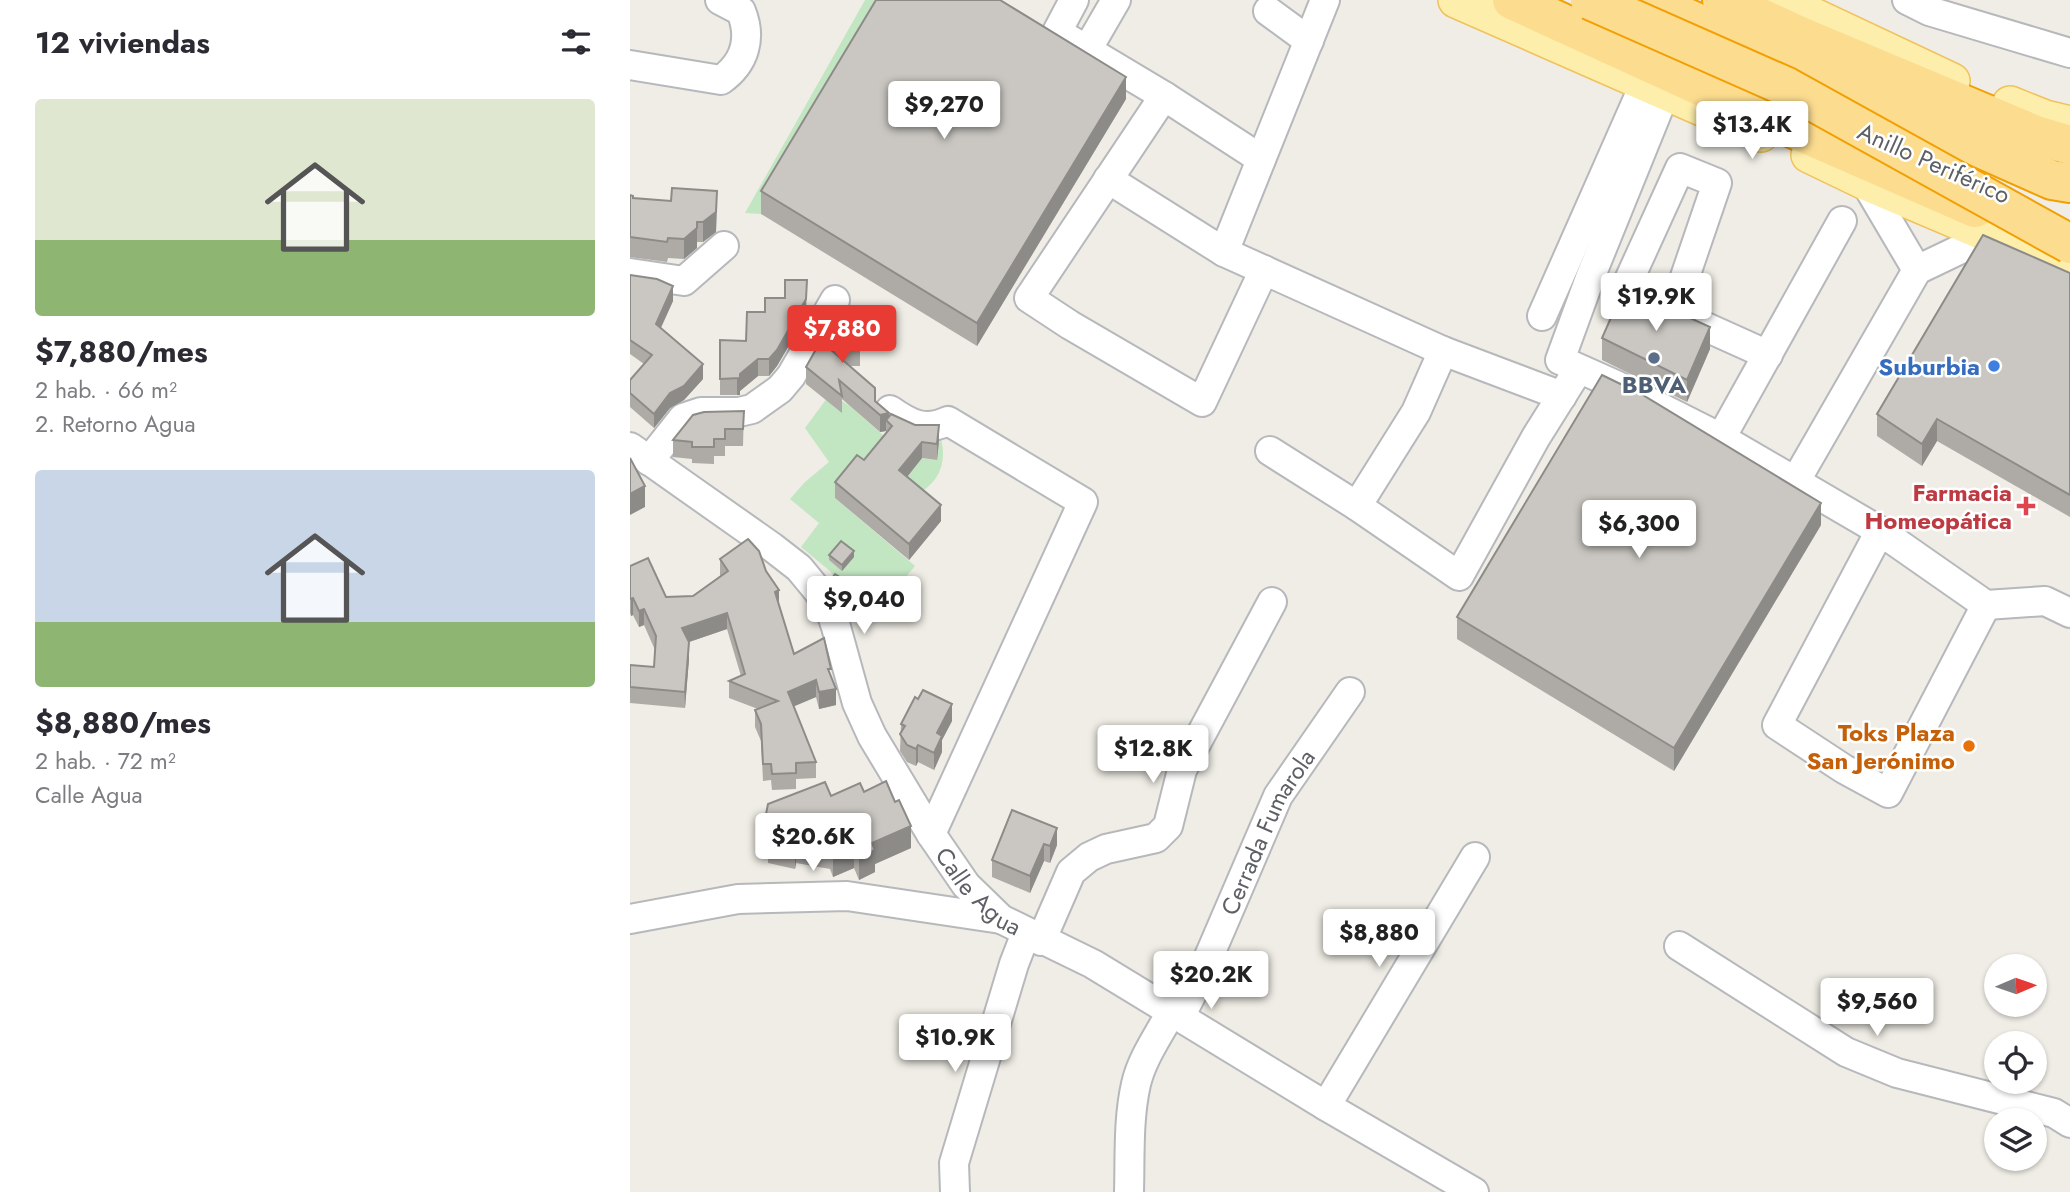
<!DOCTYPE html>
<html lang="es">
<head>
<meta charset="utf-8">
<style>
	:root { --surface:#fff; --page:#f2f2f3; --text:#2b2b33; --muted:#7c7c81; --accent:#e83b33 }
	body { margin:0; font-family:Jost,sans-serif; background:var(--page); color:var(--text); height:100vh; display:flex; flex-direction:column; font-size:26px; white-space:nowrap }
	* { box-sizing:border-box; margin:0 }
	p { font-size:23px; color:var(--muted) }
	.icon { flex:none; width:38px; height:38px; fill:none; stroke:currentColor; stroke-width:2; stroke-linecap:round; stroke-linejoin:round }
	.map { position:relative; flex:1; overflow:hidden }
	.side { display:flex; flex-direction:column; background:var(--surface); width:630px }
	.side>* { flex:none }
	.needle { width:46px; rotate:88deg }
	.buttons { position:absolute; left:1354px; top:954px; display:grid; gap:14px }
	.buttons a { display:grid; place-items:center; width:63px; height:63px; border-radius:50%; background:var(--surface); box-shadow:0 2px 5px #0004; font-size:35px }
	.price { position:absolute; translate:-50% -60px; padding:0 16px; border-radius:7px; background:#fff; color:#222; font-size:23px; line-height:46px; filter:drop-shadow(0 2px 4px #0008) }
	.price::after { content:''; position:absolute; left:50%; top:42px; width:21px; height:16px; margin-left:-10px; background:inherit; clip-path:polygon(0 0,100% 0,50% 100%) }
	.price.on { background:var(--accent); color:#fff }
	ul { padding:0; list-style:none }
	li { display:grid; align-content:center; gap:14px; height:371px; padding:0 35px }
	li span { display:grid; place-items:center; height:217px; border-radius:7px; color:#555 }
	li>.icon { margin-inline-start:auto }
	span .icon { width:126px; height:126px; fill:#fffc; stroke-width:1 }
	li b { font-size:30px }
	h2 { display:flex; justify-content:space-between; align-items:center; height:84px; padding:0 35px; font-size:30px }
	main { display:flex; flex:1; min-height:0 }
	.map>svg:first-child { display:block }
	.green { fill:#c3e6c2 }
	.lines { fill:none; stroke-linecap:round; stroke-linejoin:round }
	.minor-casing { stroke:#b6b8bc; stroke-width:32 }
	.major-casing { stroke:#f0c25d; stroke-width:38 }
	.highway-casing { stroke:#f29f02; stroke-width:42 }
	.minor { stroke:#fff; stroke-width:28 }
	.major { stroke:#feeeab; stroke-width:35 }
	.highway { stroke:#fcdd90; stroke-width:38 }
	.highway-bridge-casing { stroke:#f29f02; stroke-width:42; stroke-linecap:butt }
	.highway-bridge { stroke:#fcdd90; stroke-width:38 }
	.wall { fill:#aeaba7 }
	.shaded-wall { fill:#8d8b88 }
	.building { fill:#cac7c2; stroke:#8d8b88; stroke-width:2 }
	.service-dot { fill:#5c6f8a; stroke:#fff; stroke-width:2.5 }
	.shop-dot { fill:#3f7fe0; stroke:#fff; stroke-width:2.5 }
	.health-dot { fill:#e0444e; stroke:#fff; stroke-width:2.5 }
	.food-dot { fill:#e8710a; stroke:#fff; stroke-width:2.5 }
	.labels { text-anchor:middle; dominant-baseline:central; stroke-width:5; stroke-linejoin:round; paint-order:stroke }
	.street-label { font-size:24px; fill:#5d6166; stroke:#fff }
	.shop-label { font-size:24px; font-weight:bold; fill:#366cbe; stroke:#fff; text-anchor:end }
	.service-label { font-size:24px; font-weight:bold; fill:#4e5e75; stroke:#fff }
	.health-label { font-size:24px; font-weight:bold; fill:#be3a42; stroke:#fff; text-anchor:end }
	.food-label { font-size:24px; font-weight:bold; fill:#c56008; stroke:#fff; text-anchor:end }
</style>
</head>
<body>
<main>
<section class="side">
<h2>12 viviendas<svg class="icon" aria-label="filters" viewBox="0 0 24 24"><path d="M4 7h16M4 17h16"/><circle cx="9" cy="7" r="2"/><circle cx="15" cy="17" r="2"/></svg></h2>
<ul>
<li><span style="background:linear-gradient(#dfe7d0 65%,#8fb573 0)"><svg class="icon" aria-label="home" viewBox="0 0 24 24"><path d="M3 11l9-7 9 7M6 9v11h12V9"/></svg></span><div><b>$7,880/mes</b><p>2 hab. · 66 m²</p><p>2. Retorno Agua</p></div></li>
<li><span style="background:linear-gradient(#c9d6e8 70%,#8fb573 0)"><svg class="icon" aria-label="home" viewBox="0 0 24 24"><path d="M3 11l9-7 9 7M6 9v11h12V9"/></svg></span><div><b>$8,880/mes</b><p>2 hab. · 72 m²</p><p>Calle Agua</p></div></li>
</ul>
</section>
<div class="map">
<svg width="1440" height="1192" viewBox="0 0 1440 1192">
	<rect width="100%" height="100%" fill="#efede5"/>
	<!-- green -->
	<g class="green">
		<path d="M235,0H260L131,214L115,213Z"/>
		<path d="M200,394L220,406L262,443L205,498L285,566L250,608L229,595L221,605L200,571L171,547L189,523L160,499L175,482L199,462L175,428Z"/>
		<path d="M310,436C317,457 312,479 292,491C284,496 269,496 259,498L272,456L307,460Z"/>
	</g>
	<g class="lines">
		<!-- minor casing -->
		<g class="minor-casing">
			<g id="minor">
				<path d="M444,0L427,32L534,96L631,159"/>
				<path d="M1277,0L1299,11L1440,53"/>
				<path d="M638,11L679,41"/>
				<path d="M457,50L486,0"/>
				<path d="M0,65L91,80C115,63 122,38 111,11L90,0"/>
				<path d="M1035,93L960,278L930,360L986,385L1091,438L1250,531L1356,605L1415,601L1440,613"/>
				<path d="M534,96L399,298L440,325L572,402L634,270"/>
				<path d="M478,179L594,252L813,351L932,396"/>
				<path d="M1235,182L1287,270"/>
				<path d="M594,252L695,0"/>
				<path d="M0,273L54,281L94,246"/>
				<path d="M994,291L1050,168L1087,183L1043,312"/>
				<path d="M1047,314L1138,355"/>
				<path d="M912,316L1015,83"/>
				<path d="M813,351L786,412L727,506L829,576L906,437L948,370"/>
				<path d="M260,410C280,424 295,432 318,421L453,502L301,834"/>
				<path d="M1091,438L1212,221"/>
				<path id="s1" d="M0,447L142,547L169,568L188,591L200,609L206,627L227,703L242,736L301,834L336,885L371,919L463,964L696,1106L844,1192"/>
				<path d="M640,451L727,506"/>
				<path d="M19,461L53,418L71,412H109L122,409L150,389L161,376L205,300"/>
				<path d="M1165,482L1287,270L1360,235"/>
				<path d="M1250,531L1147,725L1214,769L1258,793L1356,605"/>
				<path d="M0,919L108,899L217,896L371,919"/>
				<path d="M411,941L441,872L459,857L476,849L526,838L538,826L552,770L642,602"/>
				<path d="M1049,946L1216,1052L1267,1073L1424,1113L1440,1123"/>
				<path id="s2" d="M550,1017L568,982L648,796L720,692"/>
				<path d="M696,1106L845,857"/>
				<path d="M325,1192L324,1163L384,964L396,933"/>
				<path d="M499,1192C500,1157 498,1119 506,1084C512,1058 529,1035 541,1012"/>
			</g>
		</g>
		<!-- major casing -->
		<g class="major-casing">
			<g id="major">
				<path d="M826,0L1131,134"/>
				<path d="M1150,0L1322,81"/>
				<path d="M1380,104L1415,118L1440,124"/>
				<path d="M1179,155L1235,182L1440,269"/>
			</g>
		</g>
		<!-- highway casing -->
		<g class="highway-casing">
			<g id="highway">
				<path d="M882,0L1164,129L1345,208"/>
				<path d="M1016,0L1422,180L1440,183"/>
				<path d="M1092,0L1168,35L1406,135L1440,145"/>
			</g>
		</g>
		<!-- minor -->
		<use href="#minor" class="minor"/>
		<!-- major -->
		<use href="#major" class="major"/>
		<!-- highway -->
		<use href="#highway" class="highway"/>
		<!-- highway-bridge casing -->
		<g class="highway-bridge-casing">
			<path id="highway-bridge" d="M960,0L1157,87L1440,244"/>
		</g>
		<!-- highway-bridge -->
		<use href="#highway-bridge" class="highway-bridge"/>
	</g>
	<!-- wall -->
	<g class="wall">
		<path d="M496,99L347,346L131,214V191Z"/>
		<path d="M0,195L3,198L87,211L86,232L73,242H67V248L54,259L38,258L37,262L0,257Z"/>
		<path d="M1440,273V517L1307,441L1292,466L1247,436V414Z"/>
		<path d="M0,275L43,301L31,328L73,379L54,400L40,408L24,428L0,407V380L14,364L0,354Z"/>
		<path d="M176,316L147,366L139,376H128L110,391V395H90V340L116,341Z"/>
		<path d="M230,325V366H219L245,401L259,416L309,441L307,460L292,458L277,477L311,521L279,560L205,498V482L234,460L256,434V431L250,432L212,399V413L176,384V367Z"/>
		<path d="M972,338L1080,349L1057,402L972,360Z"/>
		<path d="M114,411L113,446H95V456H84V464L62,463V459L43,457V440Z"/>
		<path d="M1191,525L1044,771L827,639V617Z"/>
		<path d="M199,555L224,557L212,571L199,560Z"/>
		<path d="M90,559L149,606L164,654L201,676L206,705L189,709L186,697L163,706L186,762V778L166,779V789L142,790L141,780L133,781L131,741L125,727V710L128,709L99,698V681L111,676L97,629L59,642V659L55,708L0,703V665L24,667L25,650L14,625L9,627L3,615L1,616L0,613V566L36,597L63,596L90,576Z"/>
		<path d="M203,577L250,608L240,621L213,599L203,583Z"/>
		<path d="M322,721L312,740V752L304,770L288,762L286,766L277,762L270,751L271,724Z"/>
		<path d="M234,792L281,848L245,864V872L229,880L224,868L203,877L200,869L166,863L165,869L138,863V857L132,856V834L201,796Z"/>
		<path d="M382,810L427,845L420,863L414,861L400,893L362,877V860Z"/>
	</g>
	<!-- shaded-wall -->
	<g class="shaded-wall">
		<path d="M496,77V99L347,346V323Z"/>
		<path d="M87,191L86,232L73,242V222Z"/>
		<path d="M67,222V248L54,259V239Z"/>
		<path d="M177,280L176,316L147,366L139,376V359Z"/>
		<path d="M43,286V301L26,338V324Z"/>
		<path d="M1080,327V349L1057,402V380Z"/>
		<path d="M128,359V376L110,391V374Z"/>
		<path d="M73,364V379L54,400L40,408L24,428V414L40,393Z"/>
		<path d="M110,378V395H107V379Z"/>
		<path d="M259,413V424L256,420V431L250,432V415Z"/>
		<path d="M1307,419V441L1292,466V444Z"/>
		<path d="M309,425V441L307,460V444Z"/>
		<path d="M292,442V458L269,487V470Z"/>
		<path d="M15,486V507L0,515V494Z"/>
		<path d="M1191,503V525L1044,771V748Z"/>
		<path d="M311,505V521L279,560V544Z"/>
		<path d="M224,551V557L212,571V565Z"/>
		<path d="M149,590V606L145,592Z"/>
		<path d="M3,598V615L1,616V599Z"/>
		<path d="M250,603V608L240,621V615Z"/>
		<path d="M14,609V625L9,627V611Z"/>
		<path d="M97,613V629L59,642V659L55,708L52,628Z"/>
		<path d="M186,680V697L158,709V692Z"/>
		<path d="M206,689V705L189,709V692Z"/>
		<path d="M322,704V721L312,740V752L304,770V753L307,733Z"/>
		<path d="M288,745V762L286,766V749Z"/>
		<path d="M281,826V848L245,864V872L229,880V858L242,843Z"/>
		<path d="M427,828V845L420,863V846Z"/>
		<path d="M166,841V863L165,869V847Z"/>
		<path d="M414,844V861L400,893V876Z"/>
		<path d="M224,846V868L203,877V855Z"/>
	</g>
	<!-- building -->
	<g class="building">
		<path d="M246,0H370L496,77L347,323L131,191Z"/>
		<path d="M42,188L87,191L86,212L73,222H67V228L54,239L38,238L37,242L0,237V195L3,196V198L41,201Z"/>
		<path d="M1353,235L1440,273V495L1307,419L1292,444L1247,414Z"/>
		<path d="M0,275L27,279L43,286L26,324L73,364L54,386L40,393L24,414L0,393V380L22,355L0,340Z"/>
		<path d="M155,280H177L176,299L147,350L139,359H128L110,374V378L90,379V340L116,341L117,312H135V298H155Z"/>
		<path d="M994,288L1080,327L1057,380L972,338Z"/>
		<path d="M230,325V349H200L245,388V401L259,413L250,415L209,380L212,396L176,367L198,328Z"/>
		<path d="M972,375L1011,394L1191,503L1044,748L827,617Z"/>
		<path d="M114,411L113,429H95V439H84V447H62V442L43,440L63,415L74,412Z"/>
		<path d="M261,414L285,425H309L307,444L292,442L269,470L311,505L279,544L205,482L227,455L234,460L262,426L256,420Z"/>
		<path d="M0,458L15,486L0,494Z"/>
		<path d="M118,539L129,551L136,571L149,590L145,592L164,654L194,638L201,669H198L206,689L189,692L186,680L158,692L186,762L166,763V773L142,774L141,764H133L131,724L125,710L148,701L99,681L115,674L97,613L52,628L59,642L55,692L0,687V665L24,667L26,636L14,609L9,611L3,598L1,599L0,597V566L18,558L36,597L63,596L98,571L90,559Z"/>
		<path d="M211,541L224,551L212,565L199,555Z"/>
		<path d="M205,574L250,603L240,615L213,593L203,577Z"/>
		<path d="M293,690L322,704L307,733L312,736L304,753L288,745L286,749L277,745L270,734L275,726L271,724L285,697L288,699Z"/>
		<path d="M256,781L265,802L269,800L281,826L242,843L245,850L229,858L224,846L203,855L200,847L166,841L165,847L138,841L139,835L132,834L138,804L195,782L201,796L230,783L234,792Z"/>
		<path d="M382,810L427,828L420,846L414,844L400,876L362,860Z"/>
	</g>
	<!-- markers -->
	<circle class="service-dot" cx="1024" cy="358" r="7"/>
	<circle class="shop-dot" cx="1364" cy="366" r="7"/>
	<path class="health-dot" d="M1392.5 495.5h7v7h7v7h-7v7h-7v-7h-7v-7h7z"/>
	<circle class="food-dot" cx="1339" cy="746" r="7"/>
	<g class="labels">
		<!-- street labels -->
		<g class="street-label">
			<text transform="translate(1304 163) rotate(24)">Anillo Periférico</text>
			<text stroke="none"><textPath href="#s2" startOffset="205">Cerrada Fumarola</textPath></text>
			<text stroke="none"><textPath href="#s1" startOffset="583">Calle Agua</textPath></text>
		</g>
		<!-- shop labels -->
		<g class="shop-label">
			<text x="1350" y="366">Suburbia</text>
		</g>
		<!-- service labels -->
		<g class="service-label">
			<text x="1024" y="384">BBVA</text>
		</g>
		<!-- health labels -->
		<g class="health-label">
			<text x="1382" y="492">Farmacia<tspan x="1382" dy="28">Homeopática</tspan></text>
		</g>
		<!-- food labels -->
		<g class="food-label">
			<text x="1325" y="732">Toks Plaza<tspan x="1325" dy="28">San Jerónimo</tspan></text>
		</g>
	</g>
</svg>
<div class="buttons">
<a><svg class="needle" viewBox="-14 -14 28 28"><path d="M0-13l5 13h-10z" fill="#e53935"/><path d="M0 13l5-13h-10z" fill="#7c7c81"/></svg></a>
<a><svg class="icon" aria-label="locate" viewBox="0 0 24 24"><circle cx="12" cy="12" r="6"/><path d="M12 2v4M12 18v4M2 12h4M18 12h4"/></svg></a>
<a><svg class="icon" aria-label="layers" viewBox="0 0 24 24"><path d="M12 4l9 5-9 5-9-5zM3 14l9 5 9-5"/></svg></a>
</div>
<b class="price" style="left:314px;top:141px">$9,270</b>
<b class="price" style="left:1122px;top:161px">$13.4K</b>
<b class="price" style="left:1026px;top:333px">$19.9K</b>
<b class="price on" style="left:212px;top:365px">$7,880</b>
<b class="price" style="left:1009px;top:560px">$6,300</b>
<b class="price" style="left:234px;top:636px">$9,040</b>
<b class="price" style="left:523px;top:785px">$12.8K</b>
<b class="price" style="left:183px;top:873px">$20.6K</b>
<b class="price" style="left:749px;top:969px">$8,880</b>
<b class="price" style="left:581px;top:1011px">$20.2K</b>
<b class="price" style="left:1247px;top:1038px">$9,560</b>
<b class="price" style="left:325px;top:1074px">$10.9K</b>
</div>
</main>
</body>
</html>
